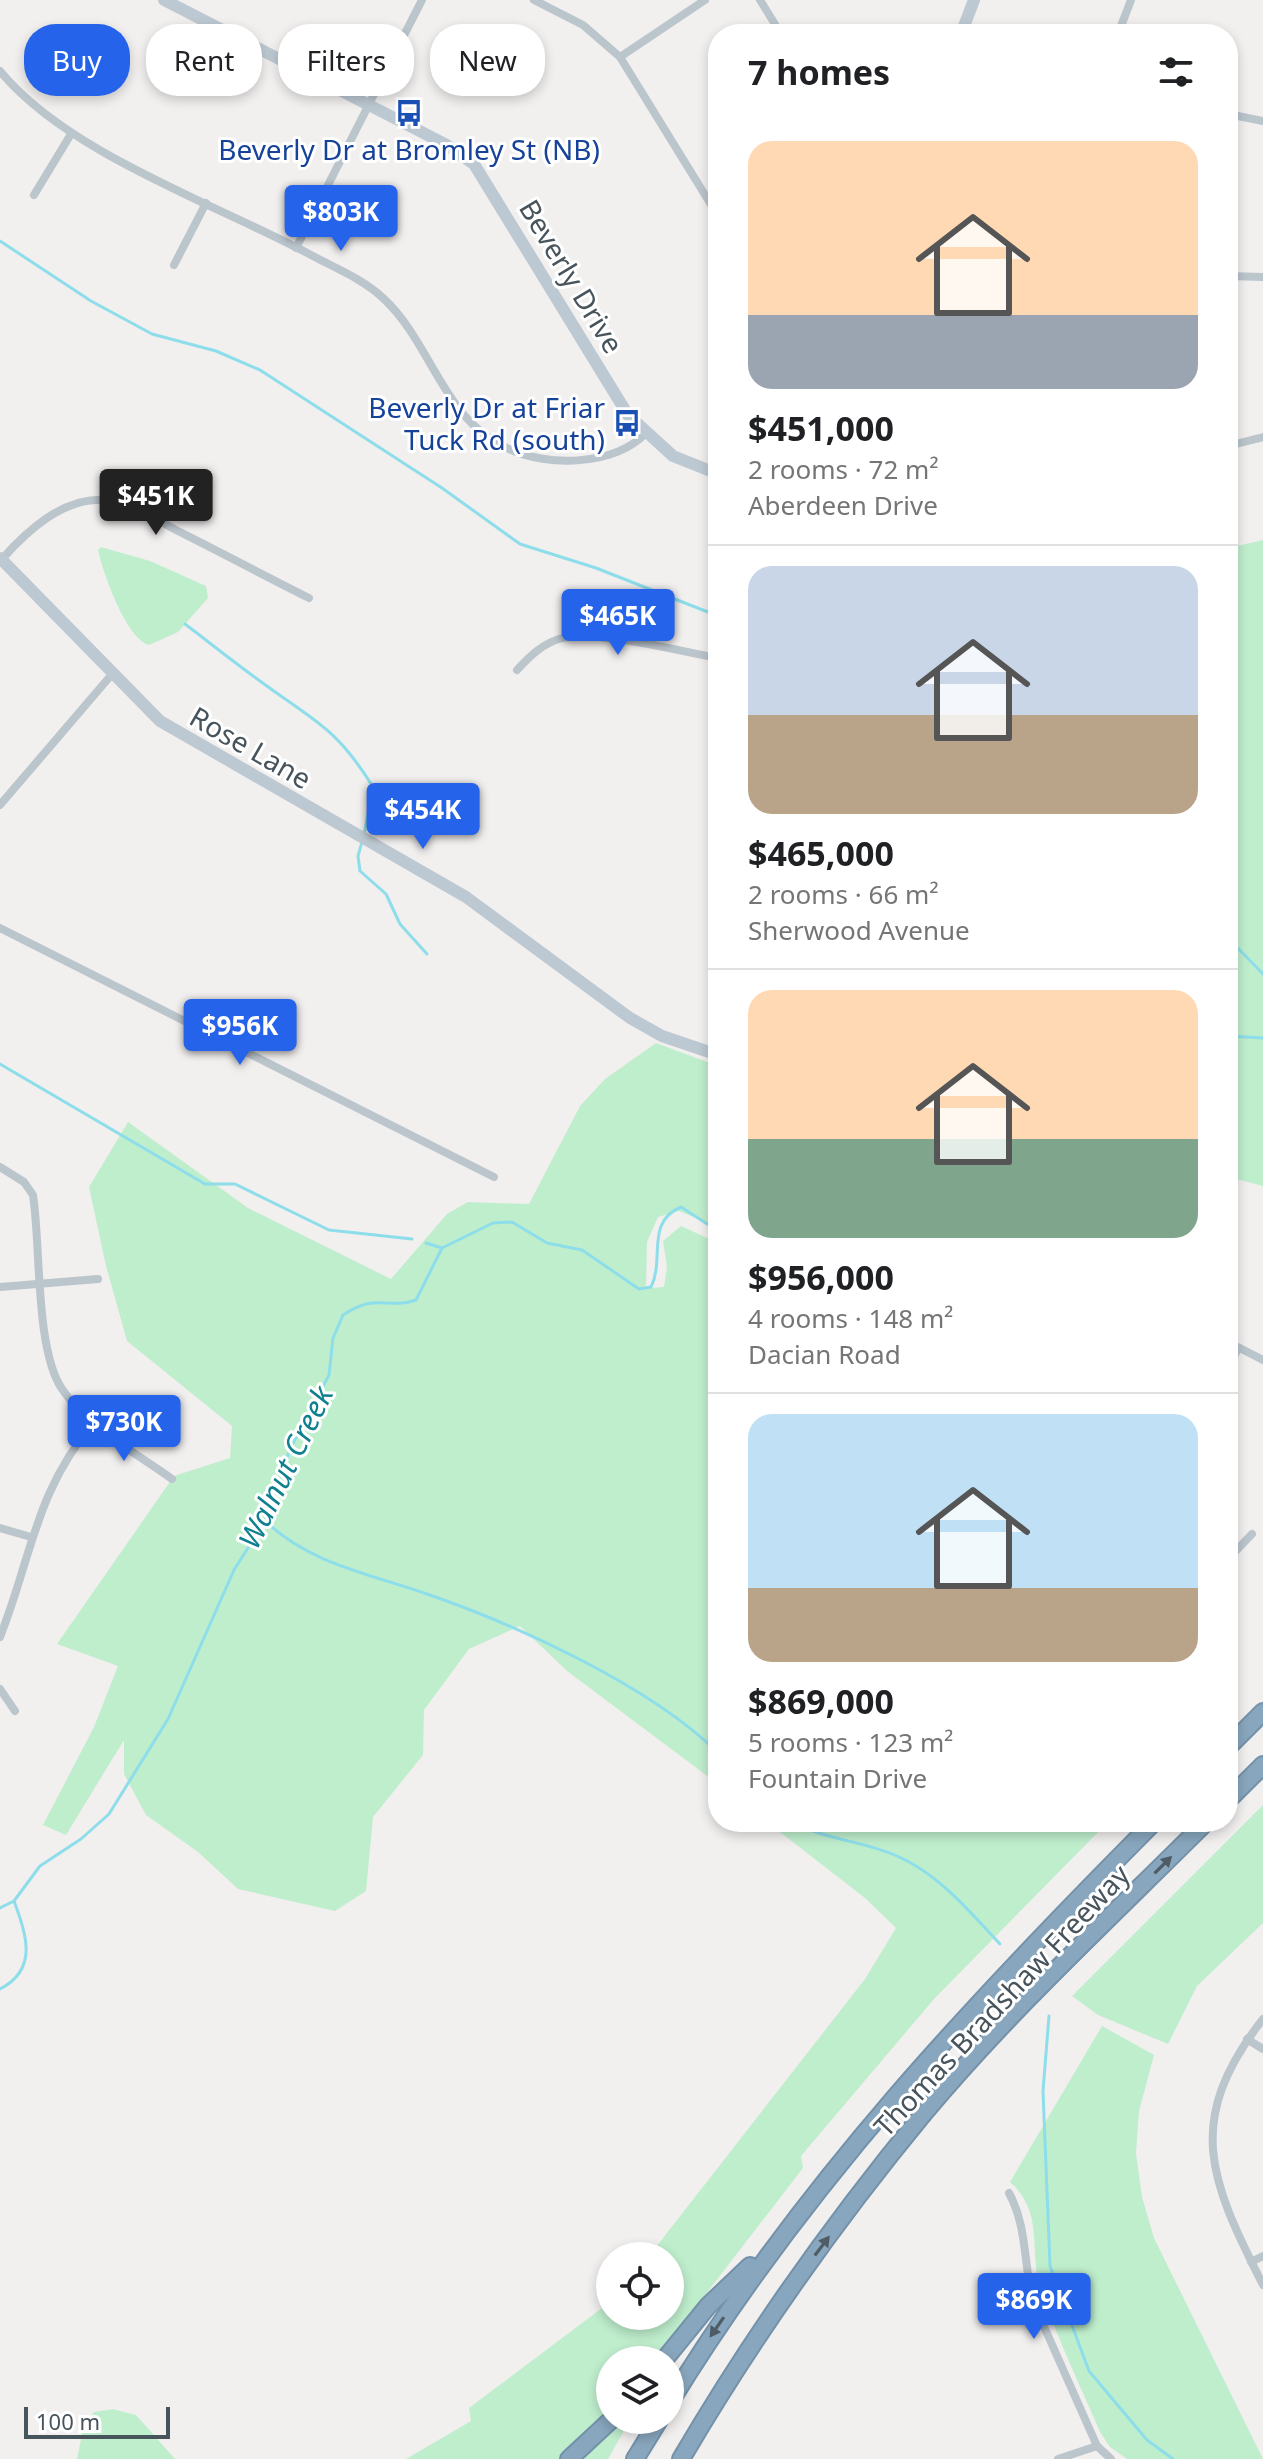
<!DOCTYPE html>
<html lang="en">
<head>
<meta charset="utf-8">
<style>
	:root { --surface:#fff; --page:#f2f2f2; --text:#202124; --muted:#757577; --line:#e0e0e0; --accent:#2563eb }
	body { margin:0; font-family:"Noto Sans",sans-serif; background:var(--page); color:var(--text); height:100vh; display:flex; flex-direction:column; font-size:30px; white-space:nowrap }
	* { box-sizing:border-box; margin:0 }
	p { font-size:26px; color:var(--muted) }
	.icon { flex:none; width:44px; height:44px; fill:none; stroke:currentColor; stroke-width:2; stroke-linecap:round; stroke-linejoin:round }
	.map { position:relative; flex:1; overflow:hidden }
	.panel { position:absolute; left:708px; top:24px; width:530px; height:1808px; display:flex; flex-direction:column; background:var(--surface); border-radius:32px; box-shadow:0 4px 12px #0003 }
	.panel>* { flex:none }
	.hud { position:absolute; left:24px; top:24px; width:564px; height:72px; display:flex; gap:16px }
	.tools { position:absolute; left:596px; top:2242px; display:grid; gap:16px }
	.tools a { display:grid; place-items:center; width:88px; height:88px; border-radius:50%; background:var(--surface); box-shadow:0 4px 12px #0003; font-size:40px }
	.scale { position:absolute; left:24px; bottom:20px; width:146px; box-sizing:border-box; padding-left:8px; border:4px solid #47545c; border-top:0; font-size:22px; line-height:28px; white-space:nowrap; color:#47545c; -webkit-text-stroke:6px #fff; paint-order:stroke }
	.price { position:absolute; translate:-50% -68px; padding:0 18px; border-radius:8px; background:var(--accent); color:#fff; font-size:26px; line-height:52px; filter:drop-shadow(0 2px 4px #0008) }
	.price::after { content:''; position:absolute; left:50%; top:48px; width:24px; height:18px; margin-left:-12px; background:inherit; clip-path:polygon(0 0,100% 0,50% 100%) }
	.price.on { background:#222; color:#fff }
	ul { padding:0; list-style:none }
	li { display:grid; align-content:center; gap:16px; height:424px; padding:0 40px }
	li+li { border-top:2px solid var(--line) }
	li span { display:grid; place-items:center; height:248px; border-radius:24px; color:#555 }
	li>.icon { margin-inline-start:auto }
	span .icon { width:144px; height:144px; fill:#fffc; stroke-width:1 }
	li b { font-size:34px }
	h2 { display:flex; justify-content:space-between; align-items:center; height:96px; padding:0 40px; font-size:34px }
	.pill { padding:0 28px; border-radius:32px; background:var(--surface); box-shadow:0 4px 12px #0003; font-size:28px; line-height:72px }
	.pill.on { background:var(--accent); color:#fff }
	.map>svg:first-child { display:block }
	.green { fill:#bfeecd }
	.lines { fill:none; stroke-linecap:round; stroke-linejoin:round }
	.stream { stroke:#8ddeea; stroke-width:3 }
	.highway-casing { stroke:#7391a9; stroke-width:20 }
	.street { stroke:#bbc5cc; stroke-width:8 }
	.secondary { stroke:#bdc9d2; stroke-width:12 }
	.highway { stroke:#88a6bd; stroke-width:16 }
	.oneway { fill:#4e5c66 }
	.labels { text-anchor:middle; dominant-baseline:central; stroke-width:6; stroke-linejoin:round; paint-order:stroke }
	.transit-label { font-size:28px; fill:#164399; stroke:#fff }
	.street-label { font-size:28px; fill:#47545c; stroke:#fff }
	.water-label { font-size:30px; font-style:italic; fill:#0f8090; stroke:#fff }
</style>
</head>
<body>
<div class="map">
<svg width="1263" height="2459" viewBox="0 0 1263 2459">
	<rect width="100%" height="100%" fill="#f2efef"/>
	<!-- green -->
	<g class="green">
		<path d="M1263,540V1186L1228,1177V548Z"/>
		<path d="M101,547L150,561L206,586L208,598L178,632L149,645C126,639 103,573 98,550Z"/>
		<path d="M656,1043L718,1066V1227L679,1211L658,1217L647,1242L646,1286L639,1289L664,1287L667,1267L663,1241L681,1226L718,1243V1784L567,1671L520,1626L469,1649L424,1710L423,1755L373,1817L366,1891L335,1911L238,1889L198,1852L146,1815L124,1774V1740L66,1835L43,1825L94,1727L118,1666L57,1644L174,1476L230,1458L232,1426L127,1341L106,1266L89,1187L128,1122L248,1208L391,1279L447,1214L468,1202L529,1204L580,1106L605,1079Z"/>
		<path d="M1263,1805V1923L1197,1986L1168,2044L1098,2015L1072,1996Z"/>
		<path d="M767,1822H1108L934,1999L801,2156L803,2168L655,2360H610V2412L559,2459H406L471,2421L469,2408L610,2302V2316H670V2256H649L865,1979L896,1928L865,1898Z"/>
		<path d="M1102,2026L1154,2055L1139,2111L1136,2153L1142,2197L1154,2238L1263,2459H1127L1110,2447L1100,2432C1080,2385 1057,2338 1041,2290C1028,2250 1045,2213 1010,2182Z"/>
		<path d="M113,2409L136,2415L175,2459H77L84,2424L94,2412Z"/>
		<path d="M621,2420H630L608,2459H578Z"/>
	</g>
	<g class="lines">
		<!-- stream -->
		<g class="stream">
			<path d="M0,241L91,301L152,334L216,351L260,370L442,488L520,544L596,568L718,616"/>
			<path d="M185,624C210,643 235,663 260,681C314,721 336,727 373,787L364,835"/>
			<path d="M362,842L358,856L360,871L386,894L400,924L427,954"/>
			<path d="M1228,938L1263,974"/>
			<path d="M1228,1036L1263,1038"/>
			<path d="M0,1064L205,1184H235L329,1230L412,1239"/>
			<path d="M426,1243L442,1248"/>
			<path d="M265,1521C311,1564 366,1573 424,1593C515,1624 651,1686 718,1753"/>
			<path d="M792,1822C829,1841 861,1840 897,1856C939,1874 970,1912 1000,1944"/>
			<path d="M14,1901L40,1866L81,1839L109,1814L168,1719L234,1570L265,1521L290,1449L329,1375L333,1338L343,1315C378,1292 386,1310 416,1300L442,1248L493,1223L512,1222L547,1243L582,1250L639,1289L651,1287C665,1259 645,1222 681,1207L718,1231"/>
			<path d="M0,1908L14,1901"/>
			<path d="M0,1989C39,1969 26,1934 14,1901"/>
			<path d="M1049,2016L1043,2091L1050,2266L1089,2371L1147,2440L1173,2459"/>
		</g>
		<!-- highway casing -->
		<g class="highway-casing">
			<g id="highway">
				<path d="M1228,1747L1263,1712"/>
				<path d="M1228,1800L1263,1765"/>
				<path d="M664,2360L708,2306L750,2266"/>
				<path d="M670,2402C804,2183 974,2003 1154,1822"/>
				<path d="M569,2459L611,2420"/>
				<path d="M635,2459L659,2420"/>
				<path d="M681,2459C752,2338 834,2222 924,2113C1010,2010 1111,1917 1206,1822"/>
			</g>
		</g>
		<!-- street -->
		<g class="street">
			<path d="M534,0L583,25L620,57L718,216"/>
			<path d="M760,0L781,34"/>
			<path d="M1118,34L1131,0"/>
			<path d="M620,57L705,0"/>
			<path d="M0,71C67,153 216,204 311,255C335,268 363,279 383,298C433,344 442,420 509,449C548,467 614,466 646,433"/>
			<path d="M1228,114L1263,121"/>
			<path d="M34,195L71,134"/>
			<path d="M296,248L422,0"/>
			<path d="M174,265L206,203"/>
			<path d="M1228,276L1263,277"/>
			<path d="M1228,446L1263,437"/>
			<path d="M2,559C27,531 63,497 105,500C129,501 157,520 178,531C222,553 265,576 309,598"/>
			<path d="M517,670C530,656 543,643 562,638C600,630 678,651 718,658"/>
			<path d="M0,805L113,673"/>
			<path d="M0,928L494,1177"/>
			<path d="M0,1167L24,1182L33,1195C41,1246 35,1349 62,1389C87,1427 136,1453 172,1479"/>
			<path d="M0,1287L98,1279"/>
			<path d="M1228,1342L1263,1360"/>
			<path d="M1228,1370L1238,1348"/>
			<path d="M0,1528L31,1537"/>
			<path d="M1228,1559L1252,1534"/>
			<path d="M0,1637C32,1556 35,1492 94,1422"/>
			<path d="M0,1689L15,1711"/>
			<path d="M1263,2019C1183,2121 1210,2180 1263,2285"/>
			<path d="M1247,2039L1263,2049"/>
			<path d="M1009,2193C1028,2228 1023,2266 1034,2304L1097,2446L1111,2459"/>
			<path d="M1251,2262L1263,2256"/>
			<path d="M1058,2459L1097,2446"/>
		</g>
		<!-- secondary -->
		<g class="secondary">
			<path d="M164,0L445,144L474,164L628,415L673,456L718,474"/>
			<path d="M961,34L974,0"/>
			<path d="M0,558L160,721L466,897L630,1018L662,1036L718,1055"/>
		</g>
		<!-- highway -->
		<use href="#highway" class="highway"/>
	</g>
	<!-- one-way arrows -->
	<defs><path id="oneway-solid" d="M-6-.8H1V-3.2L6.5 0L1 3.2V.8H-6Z" transform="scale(2)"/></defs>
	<g class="oneway">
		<use href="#oneway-solid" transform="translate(1163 1865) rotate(-45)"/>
		<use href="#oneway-solid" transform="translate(822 2246) rotate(-53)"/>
		<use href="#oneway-solid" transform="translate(717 2327) rotate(125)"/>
	</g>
	<!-- icons -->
	<defs>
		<g id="bus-bare" transform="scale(2.16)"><path d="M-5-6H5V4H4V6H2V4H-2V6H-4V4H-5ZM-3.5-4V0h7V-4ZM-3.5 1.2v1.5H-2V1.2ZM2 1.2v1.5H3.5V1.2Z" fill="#1a4fb4" stroke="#fff" stroke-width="2.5" paint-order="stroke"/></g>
	</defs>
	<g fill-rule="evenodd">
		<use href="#bus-bare" x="409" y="113"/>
		<use href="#bus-bare" x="627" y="423"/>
	</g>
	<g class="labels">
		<!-- transit labels -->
		<g class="transit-label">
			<text x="409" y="149">Beverly Dr at Bromley St (NB)</text>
			<text x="605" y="407" text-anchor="end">Beverly Dr at Friar<tspan x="605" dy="32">Tuck Rd (south)</tspan></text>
		</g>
		<!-- street labels -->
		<g class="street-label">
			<text transform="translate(572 276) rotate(59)">Beverly Drive</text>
			<text transform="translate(251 747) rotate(30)">Rose Lane</text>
			<text transform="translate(1001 2000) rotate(-47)">Thomas Bradshaw Freeway</text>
		</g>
		<!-- water labels -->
		<g class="water-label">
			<text transform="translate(285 1467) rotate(-64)">Walnut Creek</text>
		</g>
	</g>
</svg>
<div class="tools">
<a><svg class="icon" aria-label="locate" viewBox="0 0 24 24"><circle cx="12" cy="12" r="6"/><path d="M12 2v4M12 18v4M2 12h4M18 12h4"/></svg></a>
<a><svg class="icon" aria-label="layers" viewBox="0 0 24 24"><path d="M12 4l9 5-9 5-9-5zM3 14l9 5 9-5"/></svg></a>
</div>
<div class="scale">100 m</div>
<b class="price" style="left:341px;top:253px">$803K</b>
<b class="price on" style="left:156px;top:537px">$451K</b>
<b class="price" style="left:618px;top:657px">$465K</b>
<b class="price" style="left:423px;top:851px">$454K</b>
<b class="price" style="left:240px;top:1067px">$956K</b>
<b class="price" style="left:124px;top:1463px">$730K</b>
<b class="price" style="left:1034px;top:2341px">$869K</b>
<div class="hud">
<a class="pill on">Buy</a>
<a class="pill">Rent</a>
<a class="pill">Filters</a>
<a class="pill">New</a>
</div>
<section class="panel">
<h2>7 homes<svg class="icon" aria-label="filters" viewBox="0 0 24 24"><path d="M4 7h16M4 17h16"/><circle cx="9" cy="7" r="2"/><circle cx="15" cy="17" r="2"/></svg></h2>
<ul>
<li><span style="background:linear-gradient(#ffd9b3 70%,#9aa5b1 0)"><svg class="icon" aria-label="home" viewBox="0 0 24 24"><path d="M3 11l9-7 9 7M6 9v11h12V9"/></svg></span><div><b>$451,000</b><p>2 rooms · 72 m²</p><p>Aberdeen Drive</p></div></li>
<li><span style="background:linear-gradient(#c9d6e8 60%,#b9a48a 0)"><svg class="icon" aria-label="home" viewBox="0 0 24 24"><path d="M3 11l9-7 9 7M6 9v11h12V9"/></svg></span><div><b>$465,000</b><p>2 rooms · 66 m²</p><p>Sherwood Avenue</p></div></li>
<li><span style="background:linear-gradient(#ffd9b3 60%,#7fa58c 0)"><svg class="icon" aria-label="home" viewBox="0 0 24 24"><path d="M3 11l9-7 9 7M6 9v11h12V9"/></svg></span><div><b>$956,000</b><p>4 rooms · 148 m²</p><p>Dacian Road</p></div></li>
<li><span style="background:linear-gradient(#bfe0f5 70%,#b9a48a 0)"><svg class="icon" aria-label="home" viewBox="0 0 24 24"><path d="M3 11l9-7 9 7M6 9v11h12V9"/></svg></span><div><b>$869,000</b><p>5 rooms · 123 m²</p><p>Fountain Drive</p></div></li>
</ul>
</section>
</div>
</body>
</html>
